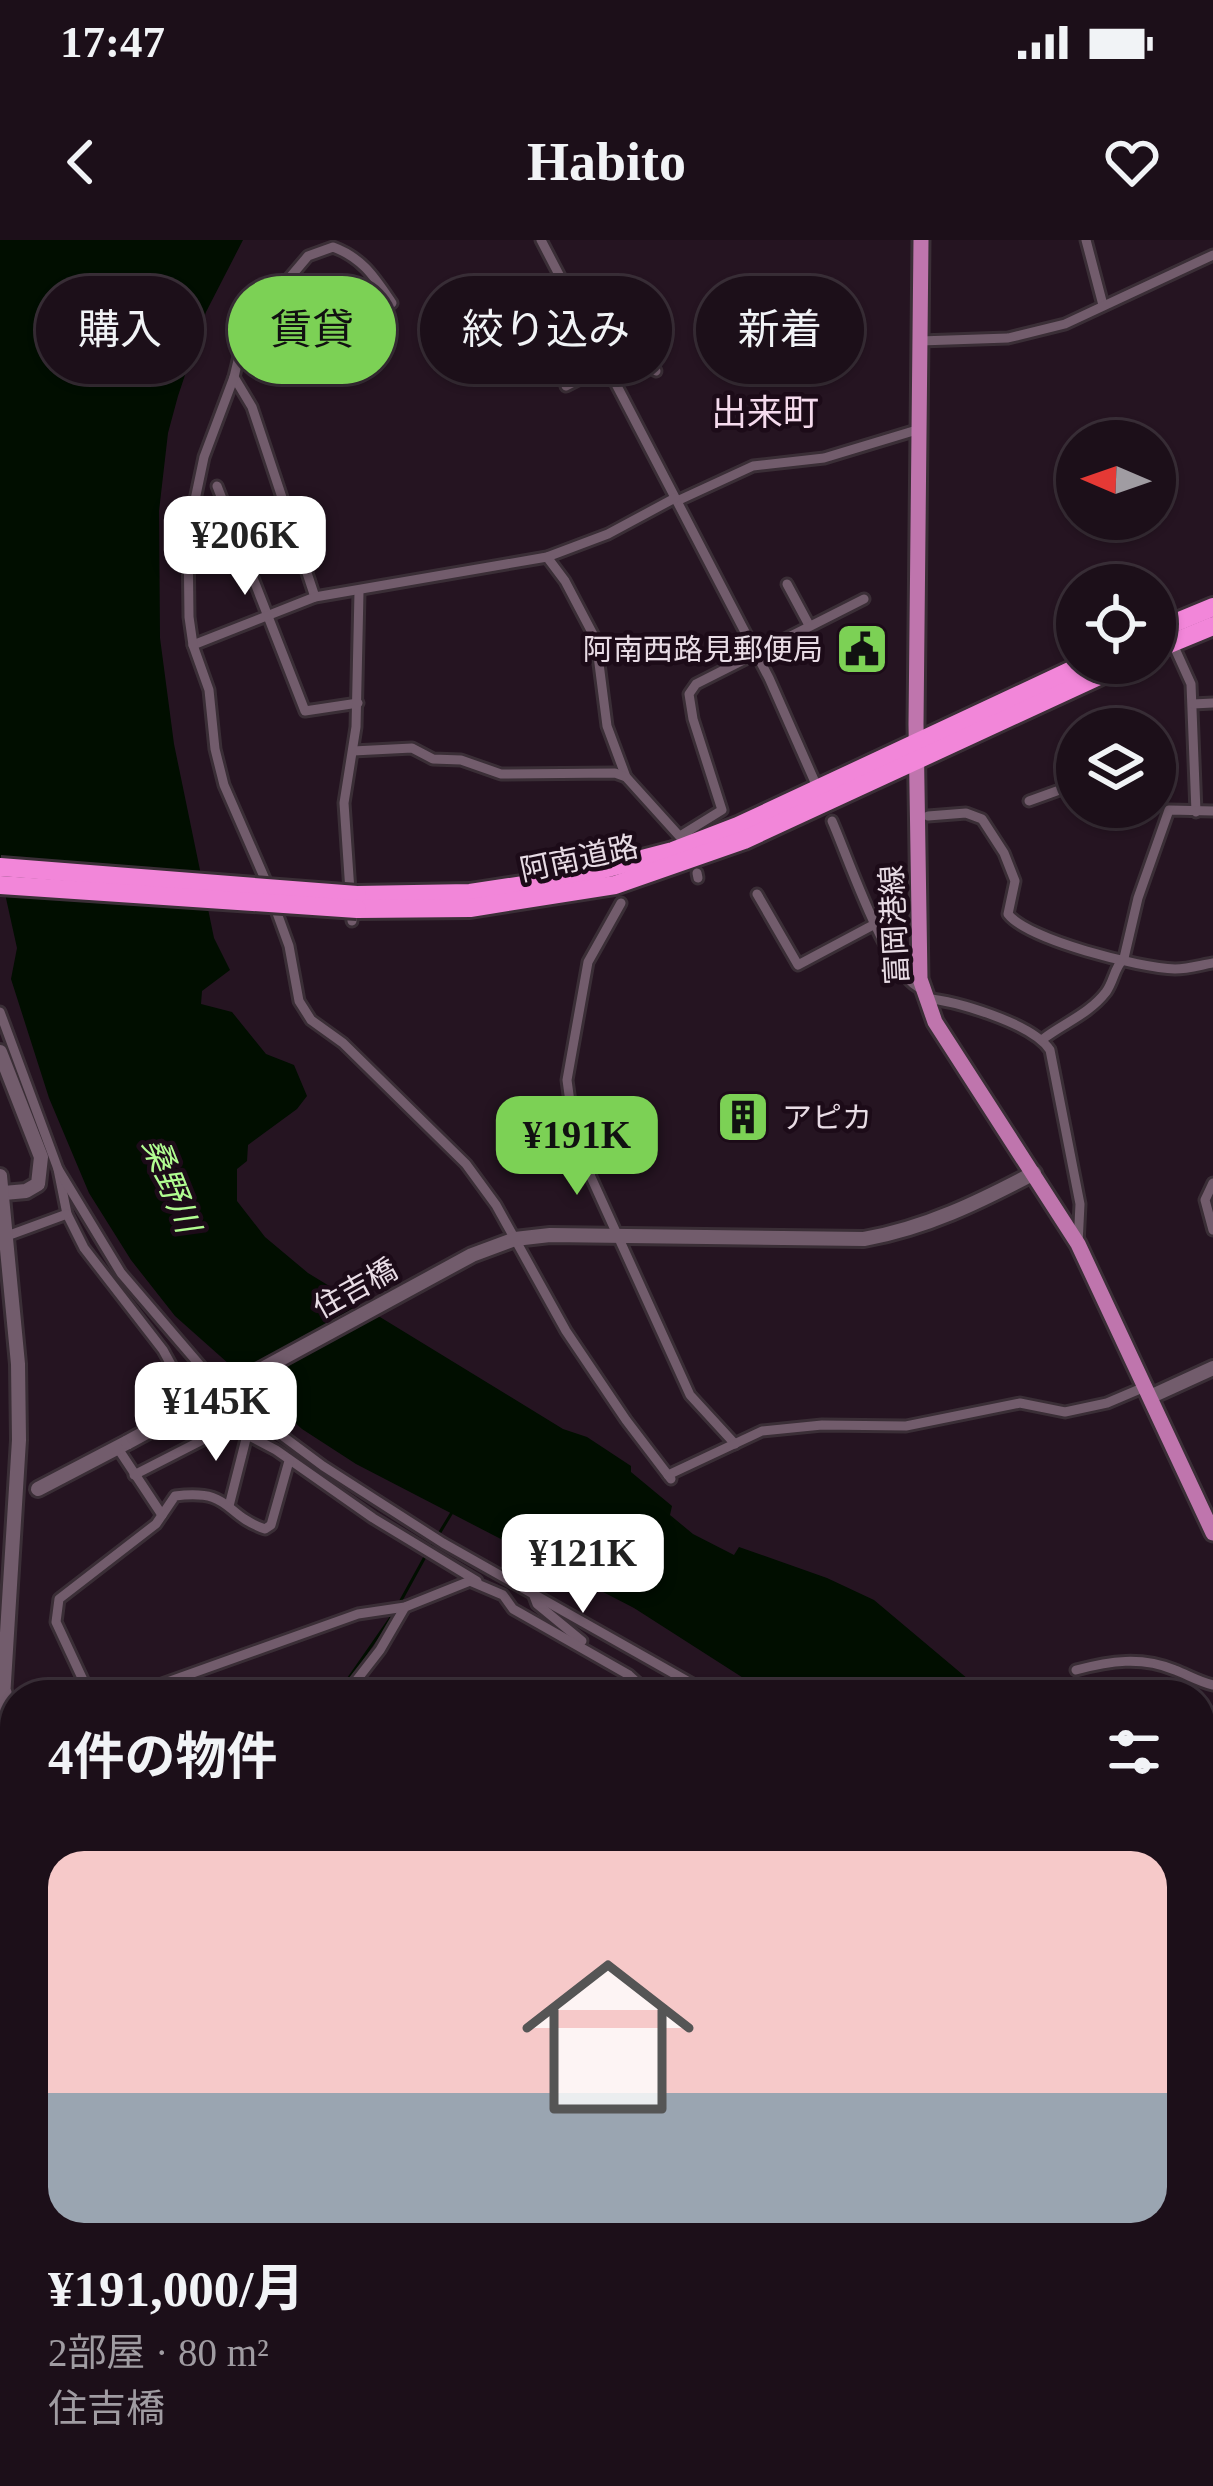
<!DOCTYPE html>
<html lang="ja">
<head>
<meta charset="utf-8">
<style>
	:root { --surface:#1c0f19; --page:#291d26; --text:#f1f3f6; --muted:#a09ca2; --line:#3a2f38; --accent:#7cd155 }
	body { margin:0; font-family:"Times New Roman","Noto Sans JP",serif; background:var(--page); color:var(--text); height:100vh; display:flex; flex-direction:column; font-size:45px; white-space:nowrap }
	* { box-sizing:border-box; margin:0 }
	p { font-size:39px; color:var(--muted) }
	.icon { flex:none; width:66px; height:66px; fill:none; stroke:currentColor; stroke-width:2; stroke-linecap:round; stroke-linejoin:round }
	.map { position:relative; flex:1; overflow:hidden }
	.sheet { position:absolute; left:0px; top:1440px; width:1215px; height:807px; display:flex; flex-direction:column; background:var(--surface); border-radius:48px 48px 0 0; box-shadow:0 3px 9px #0004,0 0 0 3px var(--line) }
	.sheet>* { flex:none }
	.hud { position:absolute; left:36px; top:36px; width:1143px; height:108px; display:flex; gap:24px }
	.needle { width:78px; rotate:272deg }
	.fabs { position:absolute; left:1056px; top:180px; display:grid; gap:24px }
	.fabs a { display:grid; place-items:center; width:120px; height:120px; border-radius:50%; background:var(--surface); box-shadow:0 3px 9px #0004,0 0 0 3px var(--line); font-size:60px }
	.price { position:absolute; translate:-50% -102px; padding:0 27px; border-radius:24px; background:#fff; color:#222; font-size:39px; line-height:78px; filter:drop-shadow(0 3px 6px #0008) }
	.price::after { content:''; position:absolute; left:50%; top:72px; width:36px; height:27px; margin-left:-18px; background:inherit; clip-path:polygon(0 0,100% 0,50% 100%) }
	.price.current { background:var(--accent); color:#111 }
	ul { padding:0; list-style:none }
	li { display:grid; align-content:center; gap:24px; height:636px; padding:0 48px }
	li span { display:grid; place-items:center; height:372px; border-radius:36px; color:#555 }
	li>.icon { margin-inline-start:auto }
	span .icon { width:216px; height:216px; fill:#fffc; stroke-width:1 }
	li b { font-size:51px }
	h2 { display:flex; justify-content:space-between; align-items:center; height:144px; padding:0 48px; font-size:51px }
	.tag { padding:0 42px; border-radius:54px; background:var(--surface); box-shadow:0 3px 9px #0004,0 0 0 3px var(--line); font-size:42px; line-height:108px }
	.tag.current { background:var(--accent); color:#111 }
	.status { display:flex; justify-content:space-between; align-items:center; height:84px; padding:0 60px; background:var(--surface); direction:ltr }
	.status svg { height:33px; fill:currentColor }
	header { display:flex; justify-content:space-between; align-items:center; height:156px; padding:0 48px; background:var(--surface); font-size:54px; font-weight:700 }
	.map>svg:first-child { display:block }
	.water { fill:#010e00 }
	.lines { fill:none; stroke-linecap:round; stroke-linejoin:round }
	.stream { stroke:#010e00; stroke-width:3 }
	.street-casing { stroke:#3a2e36; stroke-width:15 }
	.secondary-casing { stroke:#3a2e36; stroke-width:20 }
	.primary-casing { stroke:#3a2e36; stroke-width:21 }
	.highway-casing { stroke:#3a2e36; stroke-width:24 }
	.street { stroke:#725c6c; stroke-width:9 }
	.secondary { stroke:#725c6c; stroke-width:14 }
	.primary { stroke:#bf75ad; stroke-width:15 }
	.highway { stroke:#f286d9; stroke-width:18 }
	.rail-casing { stroke:#9b8e98; stroke-width:8 }
	.rail { stroke:#1c0b18; stroke-width:3; stroke-dasharray:9; stroke-linecap:butt }
	.secondary-bridge-casing { stroke:#3a2e36; stroke-width:20; stroke-linecap:butt }
	.highway-bridge-casing { stroke:#3a2e36; stroke-width:24; stroke-linecap:butt }
	.secondary-bridge { stroke:#725c6c; stroke-width:14 }
	.highway-bridge { stroke:#f286d9; stroke-width:18 }
	.labels { text-anchor:middle; dominant-baseline:central; stroke-width:9; stroke-linejoin:round; paint-order:stroke }
	.poi-label { font-size:30px; fill:#e8dce5; stroke:#1c0b18; text-anchor:end }
	.street-label { font-size:30px; fill:#e8dce5; stroke:#1c0b18 }
	.water-label { font-size:33px; font-style:italic; fill:#b1fd91; stroke:#1c0b18 }
	.quarter-label { font-size:36px; fill:#f5dbed; stroke:#1c0b18 }
</style>
</head>
<body>
<div class="status"><b>17:47</b><svg viewBox="0 0 49 12"><path d="M0 12V9h3v3zM5 12V6h3v6zM10 12V3h3v9zM15 12V0h3v12zM26 1h20v11H26zM47 4h2v5h-2z"/></svg></div>
<header><svg class="icon" aria-label="back" viewBox="0 0 24 24"><path d="M15 5l-7 7 7 7"/></svg>Habito<svg class="icon" aria-label="heart" viewBox="0 0 24 24"><path d="M12 20l-8-8c-3-5 5-10 8-4 3-6 11-1 8 4z"/></svg></header>
<div class="map">
<svg width="1213" height="2246" viewBox="0 0 1213 2246">
	<rect width="100%" height="100%" fill="#251421"/>
	<!-- water -->
	<g class="water">
		<path d="M0,0H243L206,72L178,156L168,193L159,271L160,398L174,504L214,698L230,730L202,751L201,764L232,772L266,814L294,825L307,856L297,869L248,905L247,921L237,929V961L265,997L308,1033L563,1189L587,1197L631,1226V1232L672,1266L670,1275L693,1294L734,1315L739,1307L827,1338L874,1360L987,1455H770L634,1368L356,1224L302,1189L175,1076L131,1020L89,953L49,858L11,739L17,708L0,631Z"/>
		<path d="M1200,1774L1213,1797V1961L1200,1950Z"/>
	</g>
	<g class="lines">
		<!-- stream -->
		<g class="stream">
			<path d="M431,1307L451,1274"/>
			<path d="M399,1364L426,1315"/>
			<path d="M337,1455L394,1373"/>
			<path d="M9,1754L4,1649L8,1612L15,1606"/>
			<path d="M0,1803L7,1775"/>
			<path d="M1200,2178L1213,2216"/>
			<path d="M597,2246L599,2232"/>
		</g>
		<!-- street casing -->
		<g class="street-casing">
			<g id="street">
				<path d="M541,0L769,438L818,549"/>
				<path d="M1086,0L1103,65"/>
				<path d="M920,101L1008,98L1065,84L1213,15"/>
				<path d="M234,137L252,167L315,357"/>
				<path d="M566,146L637,110L645,112L656,131"/>
				<path d="M217,246L305,471L358,463"/>
				<path d="M677,261L753,226L824,218L920,189"/>
				<path d="M547,317L565,341L596,400L607,486L626,537L682,599"/>
				<path d="M787,344L809,385"/>
				<path d="M1172,402L1191,444L1196,572"/>
				<path d="M193,405L315,357L547,317L608,294L675,258"/>
				<path d="M1193,464L1213,463"/>
				<path d="M353,511L412,508L433,519L461,520L501,534L615,533L626,537"/>
				<path d="M1029,561L1065,548L1077,554"/>
				<path d="M928,576L966,573L982,579L1004,613L1015,641L1008,674C1028,700 1140,728 1175,729C1188,729 1201,725 1213,723"/>
				<path d="M832,581C848,617 888,738 922,749"/>
				<path d="M680,596L722,570L693,479L689,454L696,444L864,359"/>
				<path d="M697,633L698,638"/>
				<path d="M268,646L224,545L215,509L209,450L193,405L189,377L188,293L204,217L234,137L244,96L252,82L308,16L333,7C363,18 375,38 392,63"/>
				<path d="M757,654L798,725L875,684"/>
				<path d="M273,662L289,706L299,761L311,780L343,803L466,924L496,965L566,1091L626,1180L671,1239"/>
				<path d="M621,663L588,722L567,840L570,862L591,937L690,1155L735,1204"/>
				<path d="M352,681L344,563L356,487L359,352"/>
				<path d="M924,758C956,761 1032,783 1050,810L1080,964L1078,1004"/>
				<path d="M0,772L58,929L67,974L84,1008L163,1110L186,1152L217,1179L276,1210L373,1278L477,1341"/>
				<path d="M1043,799C1064,783 1089,774 1106,752C1114,741 1114,728 1124,718L1138,658L1169,570L1213,571"/>
				<path d="M58,929L121,1033L222,1151L323,1226L443,1303L712,1455"/>
				<path d="M1213,943L1205,960L1213,990"/>
				<path d="M7,996L67,974"/>
				<path d="M117,1207L162,1275"/>
				<path d="M134,1235L222,1190L227,1184"/>
				<path d="M668,1235L762,1191L822,1185L906,1186L1020,1163L1065,1172L1107,1163L1147,1146"/>
				<path d="M229,1266L247,1195"/>
				<path d="M534,1356L537,1364L582,1401"/>
				<path d="M1076,1430C1110,1421 1141,1416 1175,1430C1188,1435 1200,1442 1213,1445"/>
				<path d="M90,1455L56,1382L59,1359L156,1284L175,1256C233,1249 222,1274 265,1289L271,1285L289,1221"/>
				<path d="M131,1455L358,1374L405,1367L470,1341L503,1355L513,1369L629,1435L651,1455"/>
				<path d="M345,1455L380,1410L405,1367"/>
				<path d="M0,1539L11,1488L7,1452"/>
				<path d="M0,1697L1,1757"/>
				<path d="M0,1889L15,1893"/>
				<path d="M0,1950L15,1952"/>
				<path d="M1200,2034L1213,2053"/>
				<path d="M0,2103L15,2096"/>
				<path d="M0,2184V2222"/>
				<path d="M756,2232L777,2246"/>
				<path d="M908,2232L934,2246"/>
				<path d="M1152,2232L1159,2246"/>
				<path d="M57,2246L59,2232"/>
				<path d="M112,2246L114,2232"/>
				<path d="M652,2246L695,2232"/>
				<path d="M851,2246L864,2232"/>
				<path d="M1014,2246L1021,2232"/>
			</g>
		</g>
		<!-- secondary casing -->
		<g class="secondary-casing">
			<g id="secondary">
				<path d="M0,812L41,917L38,944L26,951L4,953"/>
				<path d="M0,936L18,1124L19,1200L0,1506"/>
				<path d="M1152,1156L1213,1128"/>
				<path d="M209,1158L472,1015L515,999L550,995L864,999C926,988 979,962 1034,933"/>
				<path d="M38,1249L128,1202"/>
			</g>
		</g>
		<!-- primary casing -->
		<g class="primary-casing">
			<path id="primary" d="M921,0L916,484L920,739L935,782L1078,1004L1213,1293"/>
		</g>
		<!-- highway casing -->
		<g class="highway-casing">
			<g id="highway">
				<path d="M1155,391L1213,367"/>
				<path d="M1155,410L1213,386"/>
				<path d="M357,655L470,653L569,638L673,611L738,586L1087,423"/>
				<path d="M357,669L470,668L615,645L744,600L1127,423"/>
			</g>
		</g>
		<!-- street -->
		<use href="#street" class="street"/>
		<!-- secondary -->
		<use href="#secondary" class="secondary"/>
		<!-- primary -->
		<use href="#primary" class="primary"/>
		<!-- highway -->
		<use href="#highway" class="highway"/>
		<!-- rail casing -->
		<g class="rail-casing">
			<g id="rail">
				<path d="M0,1763L15,1765"/>
				<path d="M779,2232L799,2246"/>
			</g>
		</g>
		<!-- rail -->
		<use href="#rail" class="rail"/>
		<!-- secondary-bridge casing -->
		<g class="secondary-bridge-casing">
			<g id="secondary-bridge">
				<path d="M128,1202L209,1158"/>
				<path d="M0,1756L14,1758L15,1753"/>
				<path d="M0,1769L13,1771V1780"/>
			</g>
		</g>
		<!-- highway-bridge casing -->
		<g class="highway-bridge-casing">
			<g id="highway-bridge">
				<path d="M0,627L357,655"/>
				<path d="M0,645L357,669"/>
			</g>
		</g>
		<!-- secondary-bridge -->
		<use href="#secondary-bridge" class="secondary-bridge"/>
		<!-- highway-bridge -->
		<use href="#highway-bridge" class="highway-bridge"/>
	</g>
	<!-- icons -->
	<defs>
		<g id="civic-square" transform="scale(2.7)"><rect x="-9" y="-9" width="18" height="18" rx="4" fill="#7cd155" stroke="#1c0b18"/><path d="M-.6-6.5H3V-4.5H.6V-3L4-1V1h2V6H-6V1h2V-1L-.6-3ZM-1.2 2.5V6h2.4V2.5Z" fill="#111"/></g>
		<g id="building-square" transform="scale(2.7)"><rect x="-9" y="-9" width="18" height="18" rx="4" fill="#7cd155" stroke="#1c0b18"/><path d="M-4-6H4V6H1V3H-1V6H-4ZM-2.5-4.3h1.7v1.8h-1.7ZM.8-4.3h1.7v1.8H.8ZM-2.5-1h1.7V.8h-1.7ZM.8-1h1.7V.8H.8Z" fill="#111"/></g>
	</defs>
	<g fill-rule="evenodd">
		<use href="#civic-square" x="862" y="409"/>
		<use href="#building-square" x="743" y="877"/>
	</g>
	<g class="labels">
		<!-- poi labels -->
		<g class="poi-label">
			<text x="823" y="409">阿南西路見郵便局</text>
			<text x="782" y="877" text-anchor="start">アピカ</text>
		</g>
		<!-- street labels -->
		<g class="street-label">
			<text transform="translate(579 618) rotate(-12)">阿南道路</text>
			<text transform="translate(894 685) rotate(-93)">富岡港線</text>
			<text transform="translate(355 1048) rotate(-29)">住吉橋</text>
		</g>
		<!-- water labels -->
		<g class="water-label">
			<text transform="translate(171 945) rotate(68)">桑野川</text>
		</g>
		<!-- quarter labels -->
		<g class="quarter-label">
			<text x="765" y="173">出来町</text>
		</g>
	</g>
</svg>
<div class="fabs">
<a><svg class="needle" viewBox="-14 -14 28 28"><path d="M0-13l5 13h-10z" fill="#e53935"/><path d="M0 13l5-13h-10z" fill="#a09ca2"/></svg></a>
<a><svg class="icon" aria-label="locate" viewBox="0 0 24 24"><circle cx="12" cy="12" r="6"/><path d="M12 2v4M12 18v4M2 12h4M18 12h4"/></svg></a>
<a><svg class="icon" aria-label="layers" viewBox="0 0 24 24"><path d="M12 4l9 5-9 5-9-5zM3 14l9 5 9-5"/></svg></a>
</div>
<b class="price" style="left:245px;top:358px">¥206K</b>
<b class="price current" style="left:577px;top:958px">¥191K</b>
<b class="price" style="left:216px;top:1224px">¥145K</b>
<b class="price" style="left:583px;top:1376px">¥121K</b>
<div class="hud">
<a class="tag">購入</a>
<a class="tag current">賃貸</a>
<a class="tag">絞り込み</a>
<a class="tag">新着</a>
</div>
<section class="sheet">
<h2>4件の物件<svg class="icon" aria-label="filters" viewBox="0 0 24 24"><path d="M4 7h16M4 17h16"/><circle cx="9" cy="7" r="2"/><circle cx="15" cy="17" r="2"/></svg></h2>
<ul>
<li><span style="background:linear-gradient(#f6c9c9 65%,#9aa5b1 0)"><svg class="icon" aria-label="home" viewBox="0 0 24 24"><path d="M3 11l9-7 9 7M6 9v11h12V9"/></svg></span><div><b>¥191,000/月</b><p>2部屋 · 80 m²</p><p>住吉橋</p></div></li>
</ul>
</section>
</div>
</body>
</html>
